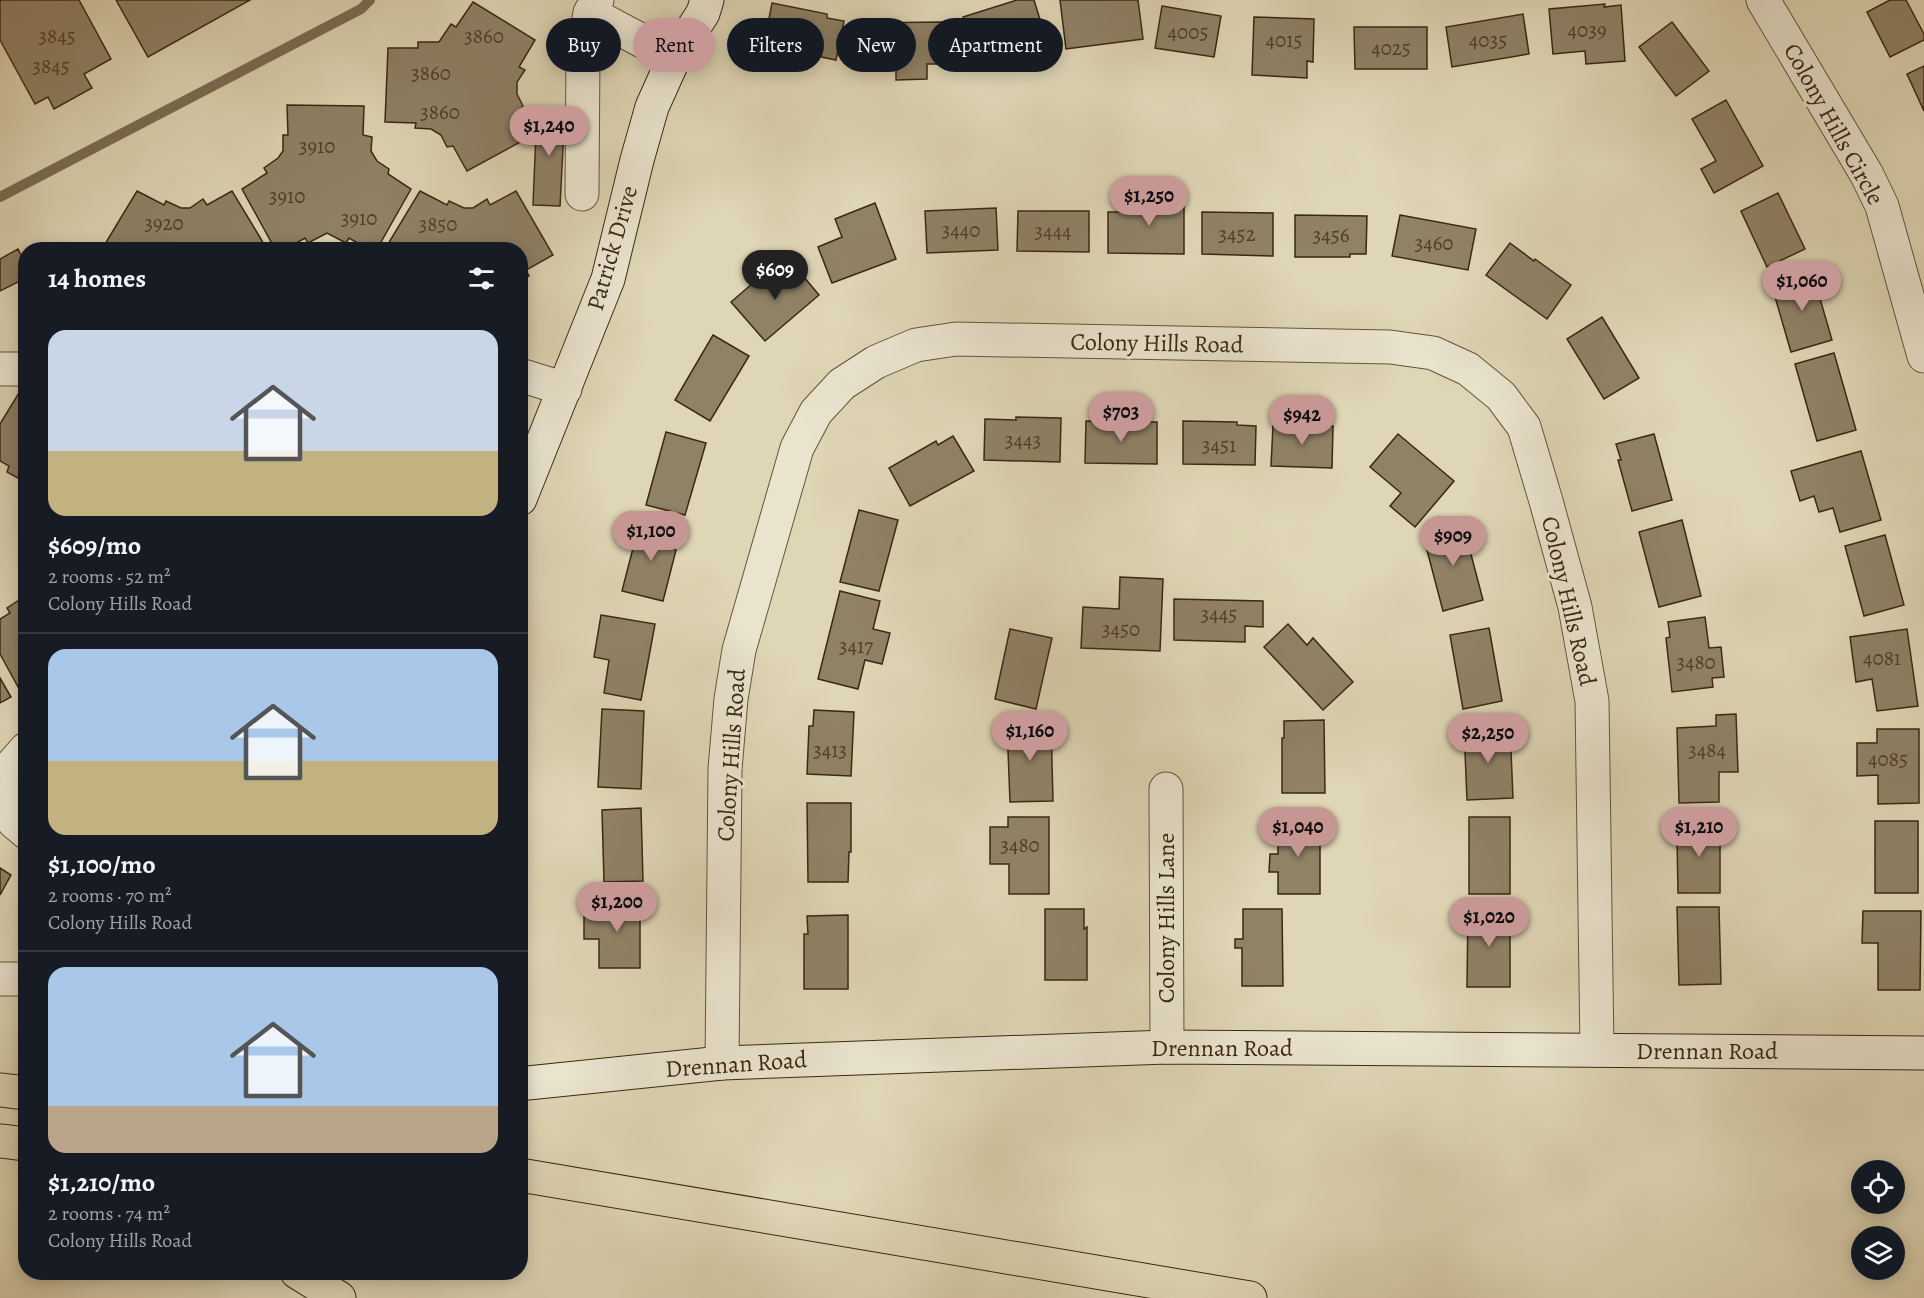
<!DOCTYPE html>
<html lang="en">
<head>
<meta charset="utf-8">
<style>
	:root { --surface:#171b24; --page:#20242c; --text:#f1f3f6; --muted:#9ea1a6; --line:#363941; --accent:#c59692 }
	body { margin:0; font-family:Alegreya,serif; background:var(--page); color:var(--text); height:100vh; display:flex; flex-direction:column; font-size:22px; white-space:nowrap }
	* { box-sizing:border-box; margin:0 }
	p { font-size:20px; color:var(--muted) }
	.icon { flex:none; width:33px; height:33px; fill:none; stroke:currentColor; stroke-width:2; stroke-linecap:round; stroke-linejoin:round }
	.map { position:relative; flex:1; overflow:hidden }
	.drawer { position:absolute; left:18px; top:242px; width:510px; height:1038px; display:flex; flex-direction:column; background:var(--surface); border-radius:24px; box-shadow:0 3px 15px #0003 }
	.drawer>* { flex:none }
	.guide { position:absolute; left:546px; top:18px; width:570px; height:54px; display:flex; gap:12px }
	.fabs { position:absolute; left:1851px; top:1160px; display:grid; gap:12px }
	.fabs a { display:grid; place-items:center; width:54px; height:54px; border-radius:50%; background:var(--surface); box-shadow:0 3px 15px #0003; font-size:30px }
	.price { position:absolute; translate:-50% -51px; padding:0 14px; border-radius:21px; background:var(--accent); color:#111; font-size:20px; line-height:39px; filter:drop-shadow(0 2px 3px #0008) }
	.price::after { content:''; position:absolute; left:50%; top:36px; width:18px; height:14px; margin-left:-9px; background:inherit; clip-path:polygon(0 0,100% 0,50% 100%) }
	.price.selected { background:#222; color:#fff }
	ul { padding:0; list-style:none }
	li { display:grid; align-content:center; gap:12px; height:318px; padding:0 30px }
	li+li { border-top:2px solid var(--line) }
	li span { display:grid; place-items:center; height:186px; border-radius:18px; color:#555 }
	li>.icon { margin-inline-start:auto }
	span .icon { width:108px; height:108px; fill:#fffc; stroke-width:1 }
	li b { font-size:26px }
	h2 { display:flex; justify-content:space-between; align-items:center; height:72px; padding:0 30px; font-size:26px }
	.chip { padding:0 21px; border-radius:27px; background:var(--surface); box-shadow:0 3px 15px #0003; font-size:21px; line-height:54px }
	.chip.selected { background:var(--accent); color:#111 }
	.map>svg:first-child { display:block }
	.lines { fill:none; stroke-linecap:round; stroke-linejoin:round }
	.stream { stroke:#7b6d53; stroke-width:10 }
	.building { fill:#908267; stroke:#3a2812; stroke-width:1.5 }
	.street-casing { stroke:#63543b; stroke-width:35 }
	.secondary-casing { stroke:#3a2812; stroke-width:35 }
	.highway-casing { stroke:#3a2812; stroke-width:35 }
	.street { stroke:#eae4cf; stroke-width:33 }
	.secondary { stroke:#eae4cf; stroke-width:33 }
	.highway { stroke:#dfd6b5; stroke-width:33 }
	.labels { text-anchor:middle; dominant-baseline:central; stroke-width:6; stroke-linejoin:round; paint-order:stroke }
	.number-label { font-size:21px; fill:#503e27 }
	.street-label { font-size:24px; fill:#3a2812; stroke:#eae4cf }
</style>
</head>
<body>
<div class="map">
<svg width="1924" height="1298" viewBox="0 0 1924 1298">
	<rect width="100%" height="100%" fill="#dfd6b5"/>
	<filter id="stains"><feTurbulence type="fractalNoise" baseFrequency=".00333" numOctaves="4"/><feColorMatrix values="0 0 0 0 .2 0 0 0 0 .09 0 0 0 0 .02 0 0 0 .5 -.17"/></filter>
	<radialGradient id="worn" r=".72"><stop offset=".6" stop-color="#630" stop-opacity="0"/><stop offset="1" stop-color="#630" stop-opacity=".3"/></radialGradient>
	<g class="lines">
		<!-- stream -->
		<path class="stream" d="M0,197L361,9L370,0"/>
	</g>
	<!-- building -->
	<g class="building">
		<path d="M0,0H79L111,59L84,74L92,88L54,109L48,97L35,104L0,40Z"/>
		<path d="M116,0H250L148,57Z"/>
		<path d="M1017,0H1034L1045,36L975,57L963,17Z"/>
		<path d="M1060,0H1138L1143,39L1066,49Z"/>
		<path d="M1890,0H1906L1924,34V40L1890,57L1867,12Z"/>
		<path d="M473,2L535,40L519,67L525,70L517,82V94L523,106L518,111L533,135L467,171L453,146L447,147L441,135L431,129L415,128L416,123L385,122L388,48H418V42H439L451,24L456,27Z"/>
		<path d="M772,3L827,14V18L844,21L836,60L764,45Z"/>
		<path d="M1605,4L1604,7L1621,5L1625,61L1586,64L1585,51L1553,54L1549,9Z"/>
		<path d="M1162,6L1221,16L1214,57L1155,48Z"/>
		<path d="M1523,14L1529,54L1452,67L1446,27Z"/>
		<path d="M1254,17L1314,19L1313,62L1307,61V78L1252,75Z"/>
		<path d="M943,22L945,64H927V79L896,80V65H864L863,23Z"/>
		<path d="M1672,22L1709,71L1676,96L1639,47Z"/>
		<path d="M1354,27H1427V69H1355Z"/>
		<path d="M1924,66V111L1907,74Z"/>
		<path d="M1726,100L1763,166L1714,193L1701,169L1716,161L1692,119Z"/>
		<path d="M287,105L364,106L363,135L372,137L371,151L377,161L389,169L388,174L411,189L377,249H368L349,238L346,243L327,233L308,243L305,238L286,249H275L242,189L267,173L264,168L278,158L283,151V135H288Z"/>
		<path d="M537,108L565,109L560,206L533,205Z"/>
		<path d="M137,191L164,205L166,201L181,208H190L203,199L207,205L232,191L267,249H102Z"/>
		<path d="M420,191L447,205L449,201L464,208H473L487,199L490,205L516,191L553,255L526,270L529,276L520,281V249H385Z"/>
		<path d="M1778,193L1805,249L1767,267L1741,211Z"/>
		<path d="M1138,196H1184V254L1108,253V212H1138Z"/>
		<path d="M875,203L896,259L832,283L818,247L842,237L835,219Z"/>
		<path d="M996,208L998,250L927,253L925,211Z"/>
		<path d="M1018,211H1089V252L1017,251Z"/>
		<path d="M1202,212L1273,213V256L1202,254Z"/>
		<path d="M1295,215L1367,216L1366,254H1350V257H1295Z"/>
		<path d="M1400,215L1476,229L1468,270L1392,256Z"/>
		<path d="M1510,243L1534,261L1535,259L1571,285L1547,319L1486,275Z"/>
		<path d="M18,249L26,264V278L0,291V259Z"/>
		<path d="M793,264L819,295L765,341L731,302L760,277L768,286Z"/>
		<path d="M1812,271L1832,340L1791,352L1771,283Z"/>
		<path d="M1602,317L1639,378L1604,399L1567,339Z"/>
		<path d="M713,335L749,356L710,421L675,400Z"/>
		<path d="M1834,353L1856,430L1817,441L1795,364Z"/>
		<path d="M22,388L26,390V503L25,482L7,472L9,466L0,461V424Z"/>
		<path d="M1016,417L1061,418L1060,462L984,460L985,419L1016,420Z"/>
		<path d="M1086,421L1157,422V464L1085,463Z"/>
		<path d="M1183,421L1237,422V425L1256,426L1255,465L1183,464Z"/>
		<path d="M1273,425L1333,426L1332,468L1271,466Z"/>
		<path d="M666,432L706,443L685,515L646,505Z"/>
		<path d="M1398,434L1454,481L1415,527L1390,506L1401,493L1370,467Z"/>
		<path d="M1654,434L1672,500L1632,511L1618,460H1621L1616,444Z"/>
		<path d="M953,436L974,471L910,506L889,468L936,441L938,445Z"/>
		<path d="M1861,451L1881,520L1840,532L1833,508L1819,512L1814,496L1800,501L1791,471Z"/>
		<path d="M859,510L898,520L879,591L840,582Z"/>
		<path d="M1682,520L1701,596L1659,607L1639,532Z"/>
		<path d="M640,521L678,531L674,549L676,550L663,601L622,591Z"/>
		<path d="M1463,524L1483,600L1443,611L1423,535Z"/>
		<path d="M1885,535L1904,605L1864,616L1845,546Z"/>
		<path d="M1120,577L1163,579L1160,651L1081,648L1083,607L1119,609Z"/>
		<path d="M840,591L880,601L873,629L890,633L882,664L865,660L858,689L818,679Z"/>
		<path d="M26,593V692L22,694L0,654V619L10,613L7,608L22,598Z"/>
		<path d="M1174,599L1263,601V627L1245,626V642L1174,640Z"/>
		<path d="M601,615L655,624L641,700L604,693L609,660L594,657Z"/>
		<path d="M1705,617L1709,648L1721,647L1724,677L1712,678L1713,687L1672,692L1666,638L1670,637L1668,622Z"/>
		<path d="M1288,624L1307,645L1313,638L1353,682L1323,710L1264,647Z"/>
		<path d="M1489,628L1502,701L1463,709L1450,635Z"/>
		<path d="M1010,629L1052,638L1036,709L995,699Z"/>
		<path d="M1907,629L1918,706L1877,711L1872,679L1856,682L1850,637Z"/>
		<path d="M0,678L11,697L0,703Z"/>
		<path d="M602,709L644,711L641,789L598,787Z"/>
		<path d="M814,710L854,712L851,776L807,774L809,726H813Z"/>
		<path d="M1736,714L1738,772H1719V802L1679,803L1677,728L1716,726V715Z"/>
		<path d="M1324,720L1325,793H1282V738H1284V721Z"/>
		<path d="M1051,723L1053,801L1010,802L1007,724Z"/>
		<path d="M1510,727L1513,798L1467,800L1464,729Z"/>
		<path d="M1877,729H1919V803L1878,804V775L1857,776V743H1877Z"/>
		<path d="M807,803H851V852H849L848,882H808Z"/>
		<path d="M641,808L643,881L604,882L602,810Z"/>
		<path d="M1008,817H1049V894H1009V864H990V827H1008Z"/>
		<rect x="1469" y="817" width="41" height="77"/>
		<rect x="1875" y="821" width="43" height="72"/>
		<path d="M1278,822H1320V894H1278V872H1269L1270,854H1278Z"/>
		<path d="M1681,822H1720V893H1678L1677,839H1681Z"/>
		<path d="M0,868L11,875L0,895Z"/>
		<path d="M602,898H640V968H599V939H584V917H602Z"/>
		<path d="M1677,907H1719L1721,984L1679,985Z"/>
		<path d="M1468,908L1510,909V987H1467Z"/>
		<path d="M1045,909H1084V929L1087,927V980H1045Z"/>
		<path d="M1243,909H1282L1283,986H1242V948H1235V939H1243Z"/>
		<path d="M1863,911H1921L1920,990H1878V943H1862Z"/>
		<path d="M848,915V989H804V934H808L807,916Z"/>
	</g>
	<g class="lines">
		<!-- street casing -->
		<g class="street-casing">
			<g id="street">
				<path d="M1763,0L1867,175L1882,206L1924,356"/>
				<path d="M590,13L674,58"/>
				<path d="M582,194L583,52L590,13L597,0"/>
				<path d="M0,369H26"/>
				<path d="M520,375L565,389"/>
				<path d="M26,749L11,766L8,795L14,822L26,832"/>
				<path d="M1166,789L1167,1047"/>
				<path d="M0,979H26"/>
				<path d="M722,1063L725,769L731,699L739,650L797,448L816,412L842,384L876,362L916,345L956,339L1390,347L1433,353L1468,369L1501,396L1524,427L1546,501L1575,607L1592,701L1597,1050"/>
			</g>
		</g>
		<!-- secondary casing -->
		<g class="secondary-casing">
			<g id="secondary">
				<path d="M520,499L608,279L637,160L652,107L674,58L703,13L707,0"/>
				<path d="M520,1082L528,1083L722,1063L1167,1047L1924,1053"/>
			</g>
		</g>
		<!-- highway casing -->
		<g class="highway-casing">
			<g id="highway">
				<path d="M0,1090L26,1093"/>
				<path d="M0,1141L26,1144"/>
				<path d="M520,1175L1250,1298"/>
				<path d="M297,1272L339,1298"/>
			</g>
		</g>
		<!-- street -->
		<use href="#street" class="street"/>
		<!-- secondary -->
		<use href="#secondary" class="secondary"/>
		<!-- highway -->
		<use href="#highway" class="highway"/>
	</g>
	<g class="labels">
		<!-- number labels -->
		<g class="number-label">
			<text x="1587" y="30">4039</text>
			<text x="1188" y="32">4005</text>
			<text x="57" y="36">3845</text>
			<text x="484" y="36">3860</text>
			<text x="1284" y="40">4015</text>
			<text x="1488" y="40">4035</text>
			<text x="1391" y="48">4025</text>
			<text x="51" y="66">3845</text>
			<text x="431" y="73">3860</text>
			<text x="440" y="112">3860</text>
			<text x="317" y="146">3910</text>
			<text x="287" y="196">3910</text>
			<text x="359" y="218">3910</text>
			<text x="164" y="223">3920</text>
			<text x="438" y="224">3850</text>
			<text x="961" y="230">3440</text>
			<text x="1053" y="231">3444</text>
			<text x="1237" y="234">3452</text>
			<text x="1331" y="235">3456</text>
			<text x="1434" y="243">3460</text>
			<text x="1023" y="440">3443</text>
			<text x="1219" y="445">3451</text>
			<text x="1219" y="614">3445</text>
			<text x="1121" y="629">3450</text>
			<text x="856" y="646">3417</text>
			<text x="1882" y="658">4081</text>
			<text x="1696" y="662">3480</text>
			<text x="830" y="750">3413</text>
			<text x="1707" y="750">3484</text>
			<text x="1888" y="759">4085</text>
			<text x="1020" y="845">3480</text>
		</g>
		<!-- street labels -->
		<g class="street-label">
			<text transform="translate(1834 124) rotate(61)">Colony Hills Circle</text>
			<text transform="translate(612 248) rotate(-74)">Patrick Drive</text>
			<text transform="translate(1157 343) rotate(1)">Colony Hills Road</text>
			<text transform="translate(1569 601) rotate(77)">Colony Hills Road</text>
			<text transform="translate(731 755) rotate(-86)">Colony Hills Road</text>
			<text transform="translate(1166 918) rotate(-90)">Colony Hills Lane</text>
			<text x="1222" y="1048">Drennan Road</text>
			<text x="1707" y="1051">Drennan Road</text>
			<text transform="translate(736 1064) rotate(-4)">Drennan Road</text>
		</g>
	</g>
	<rect width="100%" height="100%" filter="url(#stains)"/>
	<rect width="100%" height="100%" fill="url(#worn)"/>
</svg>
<div class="fabs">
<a><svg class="icon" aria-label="locate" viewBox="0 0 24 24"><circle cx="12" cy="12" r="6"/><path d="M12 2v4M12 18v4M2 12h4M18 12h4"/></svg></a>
<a><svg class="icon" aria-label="layers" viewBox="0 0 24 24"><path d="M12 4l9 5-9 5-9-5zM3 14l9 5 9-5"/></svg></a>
</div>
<b class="price" style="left:549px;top:157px">$1,240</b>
<b class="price" style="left:1149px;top:227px">$1,250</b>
<b class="price selected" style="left:775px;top:301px">$609</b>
<b class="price" style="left:1802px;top:312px">$1,060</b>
<b class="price" style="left:1121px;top:443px">$703</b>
<b class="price" style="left:1302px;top:446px">$942</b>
<b class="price" style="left:651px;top:562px">$1,100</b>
<b class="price" style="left:1453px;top:567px">$909</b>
<b class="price" style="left:1030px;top:762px">$1,160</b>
<b class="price" style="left:1488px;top:764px">$2,250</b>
<b class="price" style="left:1298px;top:858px">$1,040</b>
<b class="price" style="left:1699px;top:858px">$1,210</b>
<b class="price" style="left:617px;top:933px">$1,200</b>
<b class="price" style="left:1489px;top:948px">$1,020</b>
<div class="guide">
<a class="chip">Buy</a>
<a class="chip selected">Rent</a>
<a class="chip">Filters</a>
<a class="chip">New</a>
<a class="chip">Apartment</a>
</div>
<section class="drawer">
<h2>14 homes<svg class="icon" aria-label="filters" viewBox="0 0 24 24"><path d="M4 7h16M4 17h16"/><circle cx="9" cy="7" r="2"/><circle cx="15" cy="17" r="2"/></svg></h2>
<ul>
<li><span style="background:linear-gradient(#c9d6e8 65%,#c2b280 0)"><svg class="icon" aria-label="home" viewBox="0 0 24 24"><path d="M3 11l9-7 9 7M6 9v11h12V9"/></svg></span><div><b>$609/mo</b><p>2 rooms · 52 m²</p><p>Colony Hills Road</p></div></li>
<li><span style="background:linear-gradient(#a9c7e8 60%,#c2b280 0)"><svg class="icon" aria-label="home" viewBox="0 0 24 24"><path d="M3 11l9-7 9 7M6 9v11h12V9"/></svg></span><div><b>$1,100/mo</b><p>2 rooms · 70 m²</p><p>Colony Hills Road</p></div></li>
<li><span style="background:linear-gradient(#a9c7e8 75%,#b9a48a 0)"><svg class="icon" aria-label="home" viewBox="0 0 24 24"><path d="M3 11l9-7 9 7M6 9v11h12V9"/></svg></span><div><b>$1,210/mo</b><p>2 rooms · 74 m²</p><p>Colony Hills Road</p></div></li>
</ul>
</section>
</div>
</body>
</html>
